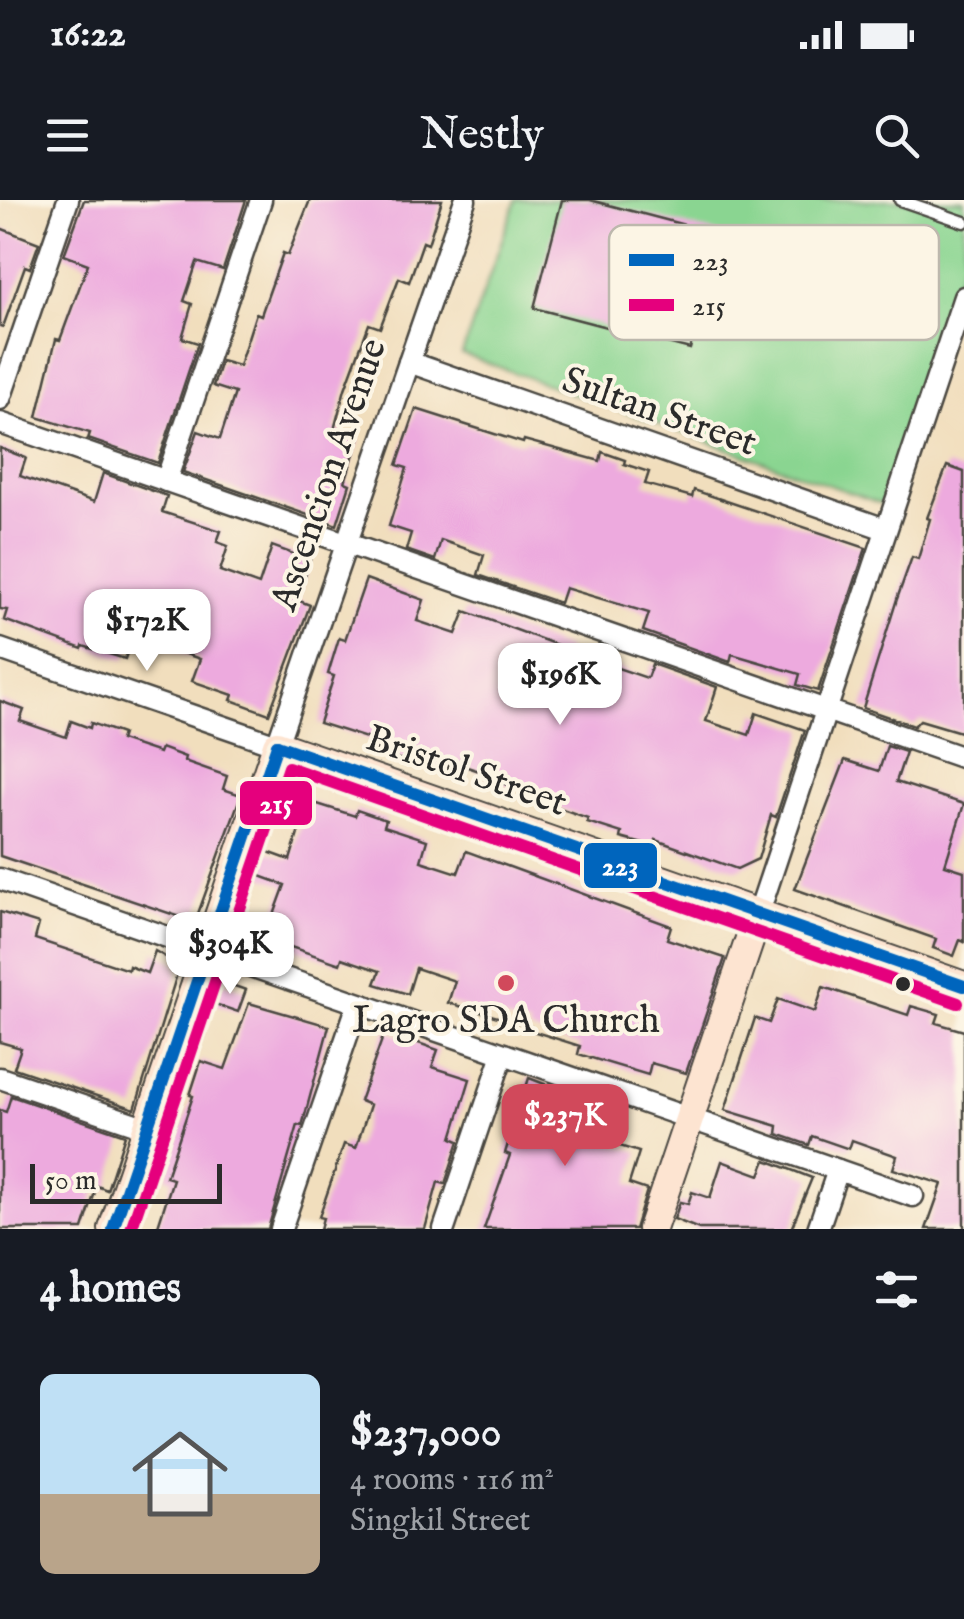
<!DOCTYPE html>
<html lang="en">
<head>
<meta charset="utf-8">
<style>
	:root { --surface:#171b24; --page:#20242c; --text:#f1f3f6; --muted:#9ea1a6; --accent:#d1495b }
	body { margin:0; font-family:"IM FELL English",serif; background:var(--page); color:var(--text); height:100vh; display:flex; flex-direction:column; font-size:38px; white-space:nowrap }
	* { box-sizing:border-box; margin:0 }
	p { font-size:32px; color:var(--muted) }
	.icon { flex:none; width:55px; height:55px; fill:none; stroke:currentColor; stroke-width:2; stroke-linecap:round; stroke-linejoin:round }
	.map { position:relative; height:1029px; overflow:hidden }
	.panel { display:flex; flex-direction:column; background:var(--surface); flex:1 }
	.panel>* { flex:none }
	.scale { position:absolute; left:30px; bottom:25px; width:192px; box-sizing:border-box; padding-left:10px; border:5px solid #2b2b2b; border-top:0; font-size:28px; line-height:35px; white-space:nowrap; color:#2b2b2b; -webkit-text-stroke:8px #fcf5e5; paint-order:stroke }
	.price { position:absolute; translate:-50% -85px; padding:0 22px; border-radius:20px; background:#fff; color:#222; font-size:32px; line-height:65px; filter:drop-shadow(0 2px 5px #0008) }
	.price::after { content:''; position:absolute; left:50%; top:60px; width:30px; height:22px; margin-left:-15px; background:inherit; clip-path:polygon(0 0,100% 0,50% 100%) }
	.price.current { background:var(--accent); color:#fff }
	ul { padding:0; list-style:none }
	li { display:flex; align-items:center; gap:30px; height:250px; padding:0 40px }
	li span { display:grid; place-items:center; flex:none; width:280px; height:200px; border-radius:15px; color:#555 }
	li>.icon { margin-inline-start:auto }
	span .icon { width:120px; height:120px; fill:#fffc; stroke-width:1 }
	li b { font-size:42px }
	h2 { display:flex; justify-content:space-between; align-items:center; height:120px; padding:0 40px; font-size:42px }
	.status { display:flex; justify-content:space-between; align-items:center; height:70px; padding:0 50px; background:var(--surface); direction:ltr }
	.status svg { height:28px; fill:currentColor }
	header { display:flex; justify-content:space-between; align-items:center; height:130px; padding:0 40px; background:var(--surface); font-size:45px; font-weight:600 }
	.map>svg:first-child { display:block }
	.green { fill:#8ad591; stroke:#5a805e; stroke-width:2.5 }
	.building { fill:#edaade }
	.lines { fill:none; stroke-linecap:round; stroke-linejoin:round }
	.lane-casing { stroke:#494641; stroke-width:15 }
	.street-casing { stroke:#494641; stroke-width:25 }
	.secondary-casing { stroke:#494641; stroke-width:32 }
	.lane { stroke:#fff; stroke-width:10 }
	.street { stroke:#fff; stroke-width:20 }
	.secondary { stroke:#fde4d1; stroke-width:28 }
	.bus-1-casing { stroke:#fcf5e5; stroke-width:20 }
	.bus-2-casing { stroke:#fcf5e5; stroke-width:20 }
	.bus-1 { stroke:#0065bd; stroke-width:12 }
	.bus-2 { stroke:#e5007d; stroke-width:12 }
	.poi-dot { fill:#d1495b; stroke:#fcf5e5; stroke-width:4 }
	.bus-dot { fill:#2b2b2b; stroke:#fcf5e5; stroke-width:4 }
	.labels { text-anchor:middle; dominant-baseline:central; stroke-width:8; stroke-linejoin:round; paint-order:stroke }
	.street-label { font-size:38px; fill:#2b2b2b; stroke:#fcf5e5 }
	.poi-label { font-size:38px; fill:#2b2b2b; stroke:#fcf5e5 }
	.key { fill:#fcf5e5; stroke:#bdb8ad; stroke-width:2.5 }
	.key-label { font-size:28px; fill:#2b2b2b }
	.line-badge { stroke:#fcf5e5; stroke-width:4 }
	.badge-label { font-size:28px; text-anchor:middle; font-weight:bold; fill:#fff }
</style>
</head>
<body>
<div class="status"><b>16:22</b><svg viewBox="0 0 49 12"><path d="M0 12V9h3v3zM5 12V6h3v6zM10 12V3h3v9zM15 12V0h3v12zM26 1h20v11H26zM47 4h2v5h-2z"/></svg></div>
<header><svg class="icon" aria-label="menu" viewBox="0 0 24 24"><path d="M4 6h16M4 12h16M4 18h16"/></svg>Nestly<svg class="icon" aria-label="search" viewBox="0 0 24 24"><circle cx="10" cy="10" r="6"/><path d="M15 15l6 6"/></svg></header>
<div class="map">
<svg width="964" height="1029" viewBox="0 0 964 1029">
	<rect width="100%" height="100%" fill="#fcf5e5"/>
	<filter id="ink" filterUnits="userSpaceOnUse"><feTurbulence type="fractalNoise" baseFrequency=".01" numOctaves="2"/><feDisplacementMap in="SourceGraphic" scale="20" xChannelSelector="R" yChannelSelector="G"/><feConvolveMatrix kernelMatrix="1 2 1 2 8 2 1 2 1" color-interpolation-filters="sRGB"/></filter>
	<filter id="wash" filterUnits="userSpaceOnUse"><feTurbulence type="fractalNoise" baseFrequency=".0048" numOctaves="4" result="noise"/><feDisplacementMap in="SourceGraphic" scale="40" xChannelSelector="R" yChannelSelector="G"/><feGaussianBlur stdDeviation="2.25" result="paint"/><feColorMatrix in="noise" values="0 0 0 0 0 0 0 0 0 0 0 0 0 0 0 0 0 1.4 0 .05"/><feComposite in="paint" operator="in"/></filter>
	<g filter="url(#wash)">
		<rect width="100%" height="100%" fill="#f1debd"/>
		<!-- green -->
		<path class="green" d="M516,0H964V59L882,304L462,154Z"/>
		<g id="blocks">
			<!-- building -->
			<g class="building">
				<path d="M84,0H246L223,70L197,62L184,101L192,104L182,138L198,143L158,263L88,239L90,233L37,217L56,139L60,140L88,64L64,55Z"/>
				<path d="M310,0H442L428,44L423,42L409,82L399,78L380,128L369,124L345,189L334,230L359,238L345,282L350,284L337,325L183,272L198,231L220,239L235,193L213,186L221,161L239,166L256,113L261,115L283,53L288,55Z"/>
				<path d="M562,0H590L719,34L690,149L534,108Z"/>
				<path d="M0,28L39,43L30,68L25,66L3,127L0,126Z"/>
				<path d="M416,209L523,243L524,240L600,261L602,252L625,260L624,264L649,272L645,284L692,297L694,290L866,348L818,491L797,485L800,474L732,454L730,462L643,431L649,413L565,388L560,403L478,375L484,355L441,340L435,360L406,350L411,333L389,326L407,268L397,265Z"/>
				<path d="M0,248L26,258L20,276L94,302L103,273L167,296L162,312L221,331L217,342L228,346L220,371L259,385L272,346L310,360L297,400L310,405L269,514L231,500L233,495L192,481L200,459L163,446L133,436L125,459L83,446L82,449L4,420L7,410L0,409Z"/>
				<path d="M947,266L964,272V533L920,520L914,526L863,508L897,399L912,357L918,359L930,319L927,318Z"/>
				<path d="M366,379L424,400L417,421L456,434L465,411L568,449L565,458L607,472L609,465L647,478L652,464L717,487L706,521L749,535L756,513L805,530L776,617L771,615L758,659L737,669L656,640L654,647L621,638L622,633L587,622L588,618L534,599L536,594L486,578L488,574L450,561L446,574L376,552L379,542L319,523L334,476L328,474L339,438L345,440Z"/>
				<path d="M0,501L24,510L20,521L66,537L71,521L90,528L91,523L122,534L120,540L159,553L161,548L185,557L184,561L227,576L223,589L241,595L195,722L0,656Z"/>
				<path d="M887,546L906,552L896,582L964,604L945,665L964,671V742L960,740L954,756L933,748L936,739L795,689L845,560L879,571Z"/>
				<path d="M308,601L355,616L357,610L386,620L384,626L427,640L421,661L458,673L466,651L671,726L667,739L725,758L686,873L651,863L648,875L578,854L580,846L529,830L530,826L448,803L455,781L416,768L408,794L375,784L380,771L342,758L340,764L291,747L287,760L266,752L275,728L270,726L285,685L252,673L260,649L290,660Z"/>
				<path d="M0,712L39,724L35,739L128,770L129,766L147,773L155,751L176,763L178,771L135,909L14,868L21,848L0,842Z"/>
				<path d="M223,782L246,790L238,812L215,804Z"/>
				<path d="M823,787L908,815L911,806L939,814L936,823L964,831V1029H926L942,984L893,969L897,956L852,940L849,949L812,936L809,945L777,934L778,926L725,910L755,818L769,823L778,799L815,812Z"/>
				<path d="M249,803L329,826L302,926L298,925L268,1029H157L173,979L166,977L193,896L190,895L201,861L225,869Z"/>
				<path d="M385,831L438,850L432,867L470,879L452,938L459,941L445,984L438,982L425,1029H320L323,1018L319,1017L344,944L356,948L370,905L360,901Z"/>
				<path d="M529,878L607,908L602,926L611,929L607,942L639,952L629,984L647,990L635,1029H484L510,955L505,953Z"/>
				<path d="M11,896L125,935L107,990L97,986L83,1029H0V910L6,912Z"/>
				<path d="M766,960L812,978L791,1029H699L674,1019L680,1002L688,1004L692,992L710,998L722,961L760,975Z"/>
			</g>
		</g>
	</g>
	<g filter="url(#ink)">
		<use href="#blocks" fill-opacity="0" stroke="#494641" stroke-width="2.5"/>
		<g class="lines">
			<!-- lane casing -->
			<g class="lane-casing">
				<path id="lane" d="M900,0L964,22"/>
			</g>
			<!-- street casing -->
			<g class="street-casing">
				<g id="street">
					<path d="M409,162L885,329"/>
					<path d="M0,199L68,0"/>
					<path d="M0,223L964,558"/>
					<path d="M166,281L261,0"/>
					<path d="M0,449L277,545L465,0"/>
					<path d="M0,679L913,996"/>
					<path d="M758,715L964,97"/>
					<path d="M0,878L147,928"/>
					<path d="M281,1029L358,804"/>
					<path d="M444,1029L503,854"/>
					<path d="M818,1029L838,970"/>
				</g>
			</g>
			<!-- secondary casing -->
			<g class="secondary-casing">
				<g id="secondary">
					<path d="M113,1029L277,545L964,786"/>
					<path d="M652,1029L758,715"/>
				</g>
			</g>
			<!-- lane -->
			<use href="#lane" class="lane"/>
			<!-- street -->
			<use href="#street" class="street"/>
			<!-- secondary -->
			<use href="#secondary" class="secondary"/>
			<!-- bus-1 casing -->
			<g class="bus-1-casing">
				<g id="bus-1">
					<path d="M277,545L964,786"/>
					<path d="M113,1029L277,545"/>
				</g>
			</g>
			<!-- bus-2 casing -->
			<g class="bus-2-casing">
				<path id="bus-2" d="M131,1029L288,567L958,803"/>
			</g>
			<!-- bus-1 -->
			<use href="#bus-1" class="bus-1"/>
			<!-- bus-2 -->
			<use href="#bus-2" class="bus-2"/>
		</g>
	</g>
	<!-- markers -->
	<circle class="poi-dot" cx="506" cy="783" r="10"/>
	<circle class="bus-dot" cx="903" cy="784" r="9"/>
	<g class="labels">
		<!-- street labels -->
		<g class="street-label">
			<text transform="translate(659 213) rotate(19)">Sultan Street</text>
			<text transform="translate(330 275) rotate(-71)">Ascencion Avenue</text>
			<text transform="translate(466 572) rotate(19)">Bristol Street</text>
		</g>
		<!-- poi labels -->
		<g class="poi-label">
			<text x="506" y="822">Lagro SDA Church</text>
		</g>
	</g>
	<!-- legend -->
	<rect x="609" y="25" width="330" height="115" rx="15" class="key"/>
	<rect x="629" y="54" width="45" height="12" fill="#0065bd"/>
	<rect x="629" y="99" width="45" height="12" fill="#e5007d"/>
	<g class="key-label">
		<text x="692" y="70">223</text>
		<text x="692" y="115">215</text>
	</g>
	<g class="line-badge">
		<rect x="238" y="579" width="76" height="48" rx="10" fill="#e5007d"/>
		<rect x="582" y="641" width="77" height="49" rx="10" fill="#0065bd"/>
	</g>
	<g class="badge-label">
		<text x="276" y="613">215</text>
		<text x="620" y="675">223</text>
	</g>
</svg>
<div class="scale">50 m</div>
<b class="price" style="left:147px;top:474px">$172K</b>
<b class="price" style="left:560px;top:528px">$196K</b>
<b class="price" style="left:230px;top:797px">$304K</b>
<b class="price current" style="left:565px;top:969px">$237K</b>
</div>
<section class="panel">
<h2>4 homes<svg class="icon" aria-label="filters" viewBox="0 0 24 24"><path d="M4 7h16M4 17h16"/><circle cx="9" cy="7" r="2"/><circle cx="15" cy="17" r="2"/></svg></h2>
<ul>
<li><span style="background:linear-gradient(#bfe0f5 60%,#b9a48a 0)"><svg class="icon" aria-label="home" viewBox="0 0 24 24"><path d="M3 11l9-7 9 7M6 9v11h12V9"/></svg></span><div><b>$237,000</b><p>4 rooms · 116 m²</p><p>Singkil Street</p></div></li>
</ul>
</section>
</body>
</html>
